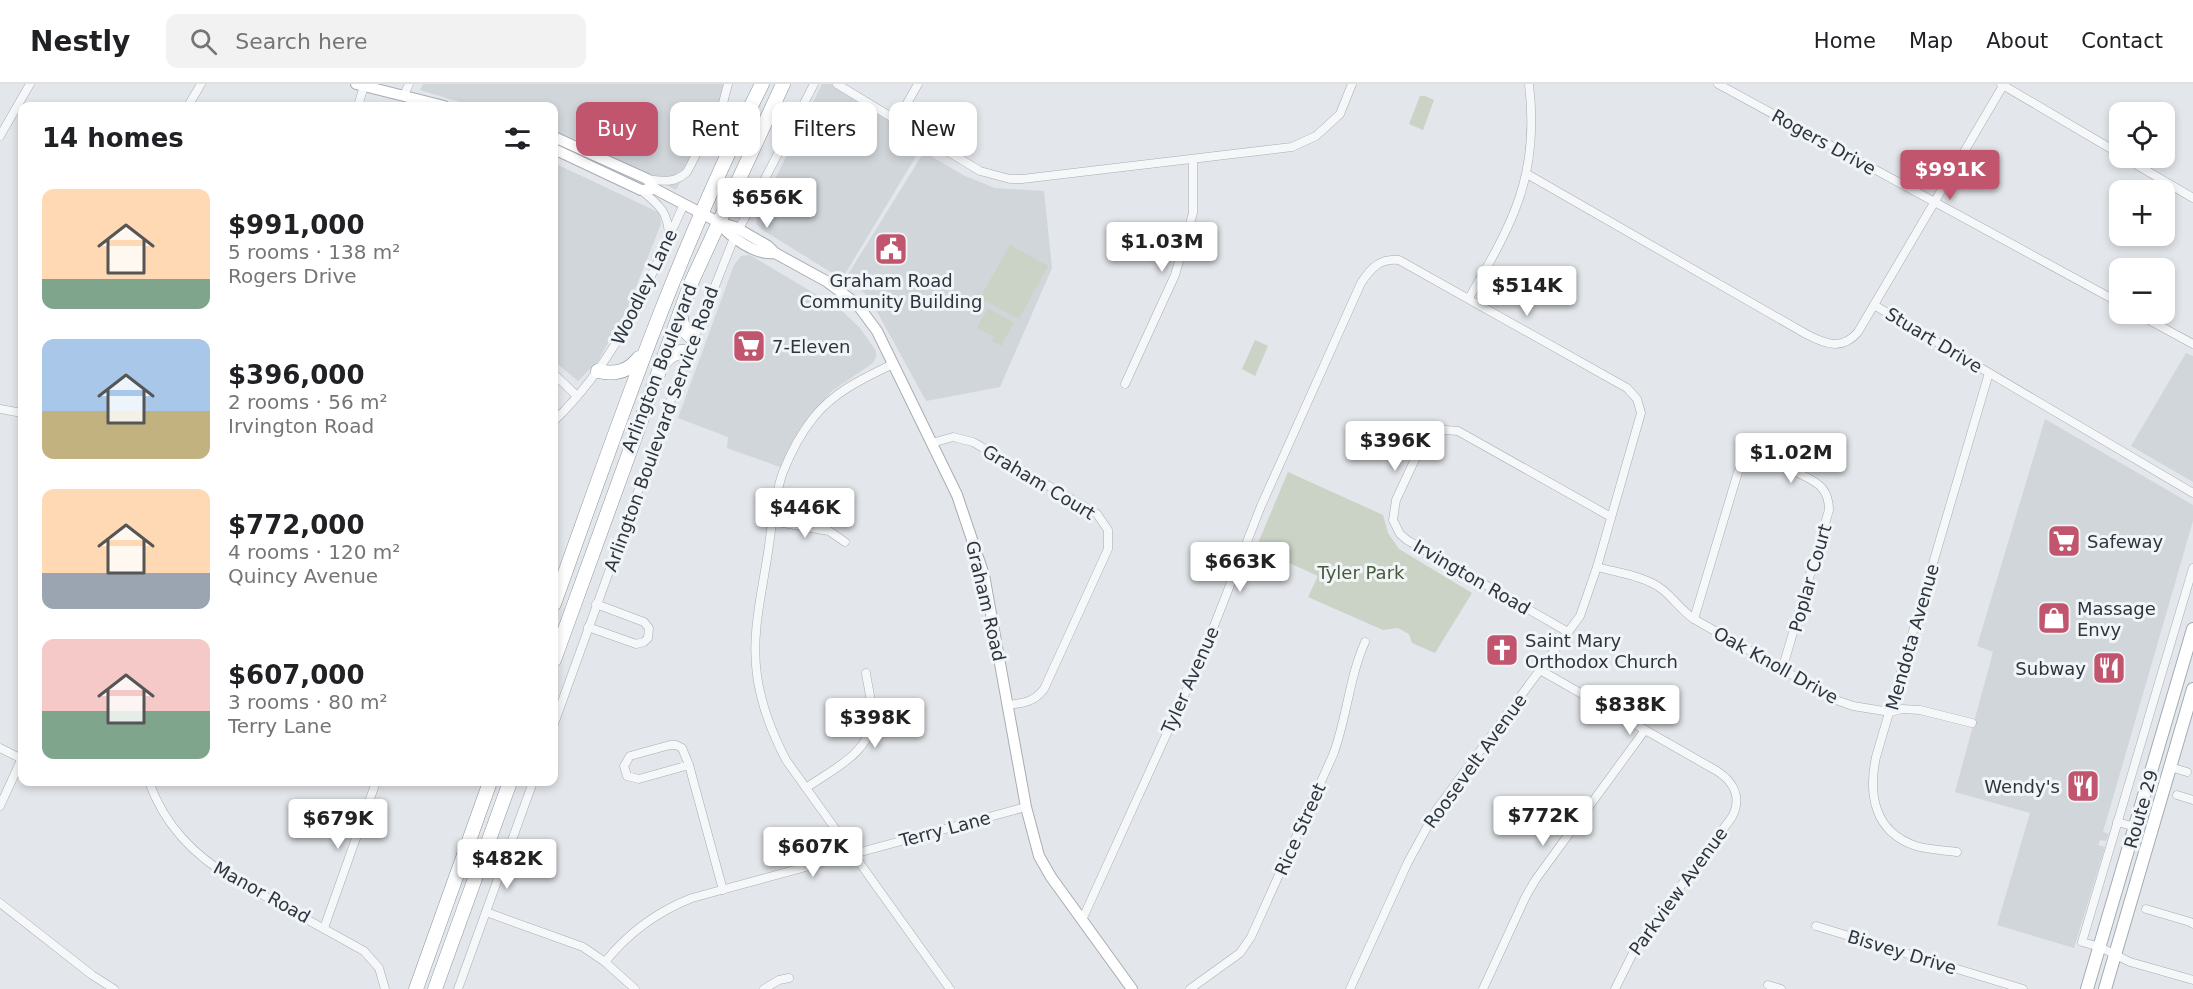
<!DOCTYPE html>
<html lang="en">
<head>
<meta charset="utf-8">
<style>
	:root { --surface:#fff; --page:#f2f2f2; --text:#202124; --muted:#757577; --line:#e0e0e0; --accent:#c2556e }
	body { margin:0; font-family:"DejaVu Sans",sans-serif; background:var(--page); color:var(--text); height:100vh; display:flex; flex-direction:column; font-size:22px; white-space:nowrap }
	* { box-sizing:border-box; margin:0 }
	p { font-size:20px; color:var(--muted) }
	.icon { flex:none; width:33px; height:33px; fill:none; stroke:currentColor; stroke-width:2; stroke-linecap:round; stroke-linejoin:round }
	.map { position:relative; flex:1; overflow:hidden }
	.details { position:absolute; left:18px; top:18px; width:540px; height:684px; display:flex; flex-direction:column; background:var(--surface); border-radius:12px; box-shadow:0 3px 9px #0003 }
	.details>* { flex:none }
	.banner { position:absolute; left:576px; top:18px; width:570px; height:54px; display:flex; gap:12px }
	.buttons { position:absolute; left:2109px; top:18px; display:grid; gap:12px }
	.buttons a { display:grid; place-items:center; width:66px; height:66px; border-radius:12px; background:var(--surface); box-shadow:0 3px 9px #0003; font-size:30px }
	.price { position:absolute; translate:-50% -51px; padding:0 14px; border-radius:6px; background:#fff; color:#222; font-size:20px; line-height:39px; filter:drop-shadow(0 2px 3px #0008) }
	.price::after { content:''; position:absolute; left:50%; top:36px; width:18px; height:14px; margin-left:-9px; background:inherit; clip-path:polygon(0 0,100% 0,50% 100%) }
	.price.active { background:var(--accent); color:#fff }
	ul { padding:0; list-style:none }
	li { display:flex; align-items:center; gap:18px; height:150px; padding:0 24px }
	li span { display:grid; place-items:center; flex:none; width:168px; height:120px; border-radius:12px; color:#555 }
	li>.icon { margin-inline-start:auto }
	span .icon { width:72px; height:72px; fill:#fffc; stroke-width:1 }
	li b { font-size:26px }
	h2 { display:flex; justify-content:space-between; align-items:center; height:72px; padding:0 24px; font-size:26px }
	.chip { padding:0 21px; border-radius:12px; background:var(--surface); box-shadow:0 3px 9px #0003; font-size:21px; line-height:54px }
	.chip.active { background:var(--accent); color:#fff }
	header { display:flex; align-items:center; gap:36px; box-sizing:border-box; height:84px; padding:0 30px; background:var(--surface); border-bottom:2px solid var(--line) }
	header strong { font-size:28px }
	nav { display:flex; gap:33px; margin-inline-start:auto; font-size:21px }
	.search { width:420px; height:54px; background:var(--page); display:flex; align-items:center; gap:15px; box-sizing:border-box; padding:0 21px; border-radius:12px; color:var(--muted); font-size:22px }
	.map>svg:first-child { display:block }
	.built { fill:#d1d6db }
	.green { fill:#cad3c5 }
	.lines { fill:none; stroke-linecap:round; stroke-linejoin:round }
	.street-casing { stroke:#a8adb4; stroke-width:9 }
	.secondary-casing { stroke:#a8adb4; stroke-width:12 }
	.primary-casing { stroke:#a3acb4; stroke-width:14 }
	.highway-casing { stroke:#8c959f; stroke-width:15 }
	.street { stroke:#f5f7f8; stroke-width:8 }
	.secondary { stroke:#fff; stroke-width:10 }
	.primary { stroke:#fff; stroke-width:12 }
	.highway { stroke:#fff; stroke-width:14 }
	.labels { text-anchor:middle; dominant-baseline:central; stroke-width:6; stroke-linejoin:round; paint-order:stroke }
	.street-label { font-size:18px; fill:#2c3540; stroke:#f2f5f7 }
	.poi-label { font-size:18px; fill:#2c3540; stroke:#f2f5f7; text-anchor:start }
	.park-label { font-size:18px; fill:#445b3b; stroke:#f2f5f7 }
</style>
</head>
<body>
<header>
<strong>Nestly</strong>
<div class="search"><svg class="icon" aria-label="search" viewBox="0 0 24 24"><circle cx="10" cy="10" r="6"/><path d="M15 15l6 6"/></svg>Search here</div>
<nav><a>Home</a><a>Map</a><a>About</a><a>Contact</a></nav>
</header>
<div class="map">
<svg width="2193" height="905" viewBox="0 0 2193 905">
	<rect width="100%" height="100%" fill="#e3e6ea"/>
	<!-- built -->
	<g class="built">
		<path d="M423,0H725L721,14L676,106L580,57L554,48V22H473L420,6Z"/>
		<path d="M822,0H837L927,54L842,195L761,145L756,140L757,132Z"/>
		<path d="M924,68L965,92L995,104L1044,107L1052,184L1000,303L926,317L870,215L847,192Z"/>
		<path d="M554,79L660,129L661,140L628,223L598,277L578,297L554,277Z"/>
		<path d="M750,171L839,224L860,244L876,267V273L873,279L832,307L800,344L780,383L727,364L728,353L678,334L734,181L741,172Z"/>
		<path d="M2186,269L2193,272V398L2131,362Z"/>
		<path d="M2045,335L2193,421V437L2103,748L2109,750L2106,757L2100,756L2098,761L2105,763L2074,864L1997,841L2030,729L1955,708L1993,568L1977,562Z"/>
	</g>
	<!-- green -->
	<g class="green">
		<path d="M1420,12H1425L1434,16L1423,46L1409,40Z"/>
		<path d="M1010,161L1048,182L1019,235L980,214Z"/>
		<path d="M988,224L1014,239L1001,262L992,257L994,253L977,244Z"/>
		<path d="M1255,256L1268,262L1255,292L1242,285Z"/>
		<path d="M1288,388L1383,431L1388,449L1399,465L1472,509L1435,569L1412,559L1409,550L1398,544L1383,546L1308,513L1318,492L1256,464Z"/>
	</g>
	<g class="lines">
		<!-- street casing -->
		<g class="street-casing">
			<g id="street">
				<path d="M837,0L980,87L1010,95H1022L1292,63L1316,52L1340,30L1352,0"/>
				<path d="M1718,0L2120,219"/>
				<path d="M2001,0L2120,70"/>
				<path d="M404,11L409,0"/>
				<path d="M188,22L201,0"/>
				<path d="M358,22L364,2"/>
				<path d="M897,37L918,0"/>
				<path d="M0,52L30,0"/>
				<path d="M2125,74L2193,114"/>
				<path d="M1527,90L1806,250C1825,260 1842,267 1858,248L2004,0"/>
				<path d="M647,95C663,97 674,100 687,88L723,19L728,0"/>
				<path d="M641,106C659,121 668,127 669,152"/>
				<path d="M739,145L814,0"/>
				<path d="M1469,214C1513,139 1540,91 1529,0"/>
				<path d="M1874,221L2193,409"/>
				<path d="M2138,230L2193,260"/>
				<path d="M694,255L734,154"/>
				<path d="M893,280C864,294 835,307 814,333C801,349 791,368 783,388C774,413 772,442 768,468C762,509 751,550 757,591C761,622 772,649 786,676L950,905"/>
				<path d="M554,290L577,312"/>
				<path d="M1125,300L1175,191L1193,129V76"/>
				<path d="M0,325L22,329"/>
				<path d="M554,337C619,274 647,201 684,120"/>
				<path d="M932,359L953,353L973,358L1097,430L1108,446V465L1044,605C1034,618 1024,619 1008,621"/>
				<path d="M772,437L829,447L845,458"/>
				<path d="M1597,483C1618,489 1646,492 1663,506C1674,515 1682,527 1694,535L1836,616L1853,622L1890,628L1902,625L1920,626L1972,639"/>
				<path d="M2193,484L2082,858L2100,863L2130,878L2193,896"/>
				<path d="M1694,535L1738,388C1752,358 1773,375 1794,387C1803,392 1815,396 1822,404C1827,410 1829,418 1829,426L1782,586"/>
				<path d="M588,543L636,560L644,558L648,554L649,544L644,538L596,520"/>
				<path d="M1568,548L1407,456L1400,450L1393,436L1396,416L1423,358L1429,352L1445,346L1458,347L1611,433"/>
				<path d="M1540,586L1717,687C1734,698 1742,714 1732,733L1637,861L1615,905"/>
				<path d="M554,640L689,266"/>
				<path d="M670,661H676L682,664L689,681L639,695L627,692L624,682L630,672Z"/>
				<path d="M0,664L22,675"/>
				<path d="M689,681L723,806"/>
				<path d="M2170,683L2187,688"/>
				<path d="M149,698C165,742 194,772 234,795L364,867L379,884L385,905"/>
				<path d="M806,704C830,687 870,669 872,636C873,620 868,604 866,589"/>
				<path d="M2177,711L2193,716"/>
				<path d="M0,722L22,674"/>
				<path d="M2117,738L2136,743"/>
				<path d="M1957,768C1944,766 1929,766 1916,762C1874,748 1868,710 1876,673L1989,289"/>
				<path d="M0,819L92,891L114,905"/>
				<path d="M2146,825L2190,838L2193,840"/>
				<path d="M486,828L583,863L605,878L635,905"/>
				<path d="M1082,836L1203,570L1261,422L1361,199C1371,184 1380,174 1399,176L1627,304L1637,315L1641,329L1597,483L1580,532L1437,725L1408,778L1350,905"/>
				<path d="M1816,842L2023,905"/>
				<path d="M324,844L376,698"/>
				<path d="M605,878C629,848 656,828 692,814L1026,723"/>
				<path d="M1768,901L1781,905"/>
				<path d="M458,905L533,698"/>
				<path d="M764,905L779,896L789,894"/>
				<path d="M1190,905L1240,869L1251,853L1333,671C1347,634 1349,594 1365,558"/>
				<path d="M1483,905L1526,812L1536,795L1645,646"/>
			</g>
		</g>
		<!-- secondary casing -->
		<g class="secondary-casing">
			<g id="secondary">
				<path d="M356,0L444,22"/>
				<path d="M554,53L647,95L655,105L718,138L735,143L768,162L775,169L826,197L857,220L877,247L957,411L984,491L1026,723L1039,772L1051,793L1132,905"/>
				<path d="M554,65L641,106L655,105"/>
				<path d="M718,138C730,153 756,172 775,169"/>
			</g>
		</g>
		<!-- primary casing -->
		<g class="primary-casing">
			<g id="primary">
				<path d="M2087,905L2193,545"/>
				<path d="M2105,905L2193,605"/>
			</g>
		</g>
		<!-- highway casing -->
		<g class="highway-casing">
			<g id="highway">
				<path d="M680,229L683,245L694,255"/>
				<path d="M662,281C669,271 676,267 689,268"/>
				<path d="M598,287C615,291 628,288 639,274"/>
				<path d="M554,520C617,344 677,167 762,0"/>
				<path d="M554,576L691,199L783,0"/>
				<path d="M416,905L490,698"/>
				<path d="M435,905L510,698"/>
			</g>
		</g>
		<!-- street -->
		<use href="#street" class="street"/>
		<!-- secondary -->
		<use href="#secondary" class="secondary"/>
		<!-- primary -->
		<use href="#primary" class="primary"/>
		<!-- highway -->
		<use href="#highway" class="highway"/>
	</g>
	<!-- icons -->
	<defs>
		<g id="civic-square" transform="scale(1.725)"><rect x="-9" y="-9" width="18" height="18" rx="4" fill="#c2556e" stroke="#f2f5f7"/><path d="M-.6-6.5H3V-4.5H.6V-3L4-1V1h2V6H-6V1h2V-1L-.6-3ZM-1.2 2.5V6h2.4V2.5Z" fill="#fff"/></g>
		<g id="supermarket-square" transform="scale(1.725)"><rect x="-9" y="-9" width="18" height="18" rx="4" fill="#c2556e" stroke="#f2f5f7"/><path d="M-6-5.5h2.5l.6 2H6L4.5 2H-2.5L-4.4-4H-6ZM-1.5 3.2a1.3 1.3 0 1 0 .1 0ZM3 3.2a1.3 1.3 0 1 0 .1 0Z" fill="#fff"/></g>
		<g id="shop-square" transform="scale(1.725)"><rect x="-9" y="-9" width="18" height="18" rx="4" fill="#c2556e" stroke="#f2f5f7"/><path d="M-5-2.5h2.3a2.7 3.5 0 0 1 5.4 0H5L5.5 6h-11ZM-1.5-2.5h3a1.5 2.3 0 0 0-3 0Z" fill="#fff"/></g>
		<g id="church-square" transform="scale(1.725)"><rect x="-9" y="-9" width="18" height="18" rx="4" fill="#c2556e" stroke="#f2f5f7"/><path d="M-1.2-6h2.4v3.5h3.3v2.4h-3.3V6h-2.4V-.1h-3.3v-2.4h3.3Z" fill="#fff"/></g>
		<g id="restaurant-square" transform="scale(1.725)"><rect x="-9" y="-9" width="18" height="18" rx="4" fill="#c2556e" stroke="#f2f5f7"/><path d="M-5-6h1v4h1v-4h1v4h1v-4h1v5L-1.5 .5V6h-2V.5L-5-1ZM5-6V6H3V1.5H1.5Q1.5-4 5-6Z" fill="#fff"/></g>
	</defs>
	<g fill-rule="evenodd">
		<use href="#civic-square" x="891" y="165"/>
		<use href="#supermarket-square" x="749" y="262"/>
		<use href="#supermarket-square" x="2064" y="457"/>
		<use href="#shop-square" x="2054" y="534"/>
		<use href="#church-square" x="1502" y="566"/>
		<use href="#restaurant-square" x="2109" y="584"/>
		<use href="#restaurant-square" x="2083" y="702"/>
	</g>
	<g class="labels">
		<!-- street labels -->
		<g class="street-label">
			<text transform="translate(1824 58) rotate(29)">Rogers Drive</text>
			<text transform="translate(644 203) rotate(-64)">Woodley Lane</text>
			<text transform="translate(1934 256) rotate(31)">Stuart Drive</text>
			<text transform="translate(659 284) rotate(-69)">Arlington Boulevard</text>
			<text transform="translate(661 345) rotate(-70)">Arlington Boulevard Service Road</text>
			<text transform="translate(1039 398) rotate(31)">Graham Court</text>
			<text transform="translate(1472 493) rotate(30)">Irvington Road</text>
			<text transform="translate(1810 494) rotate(-74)">Poplar Court</text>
			<text transform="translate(986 517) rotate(77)">Graham Road</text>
			<text transform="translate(1912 553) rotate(-74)">Mendota Avenue</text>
			<text transform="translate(1776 581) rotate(29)">Oak Knoll Drive</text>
			<text transform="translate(1190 596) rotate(-66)">Tyler Avenue</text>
			<text transform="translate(1475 677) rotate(-54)">Roosevelt Avenue</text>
			<text transform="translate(2141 725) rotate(-74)">Route 29</text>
			<text transform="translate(945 745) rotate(-15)">Terry Lane</text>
			<text transform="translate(1300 745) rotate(-66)">Rice Street</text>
			<text transform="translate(1678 807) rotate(-54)">Parkview Avenue</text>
			<text transform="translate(262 808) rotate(29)">Manor Road</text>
			<text transform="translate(1902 868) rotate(17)">Bisvey Drive</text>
		</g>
		<!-- poi labels -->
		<g class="poi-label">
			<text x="891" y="196" text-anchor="middle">Graham Road<tspan x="891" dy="21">Community Building</tspan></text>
			<text x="772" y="262">7-Eleven</text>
			<text x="2087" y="457">Safeway</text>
			<text x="2077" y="524">Massage<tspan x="2077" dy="21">Envy</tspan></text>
			<text x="1525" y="556">Saint Mary<tspan x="1525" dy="21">Orthodox Church</tspan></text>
			<text x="2086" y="584" text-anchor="end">Subway</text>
			<text x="2060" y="702" text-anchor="end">Wendy's</text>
		</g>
		<!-- park labels -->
		<g class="park-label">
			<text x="1361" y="488">Tyler Park</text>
		</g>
	</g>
</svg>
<div class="buttons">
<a><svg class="icon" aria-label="locate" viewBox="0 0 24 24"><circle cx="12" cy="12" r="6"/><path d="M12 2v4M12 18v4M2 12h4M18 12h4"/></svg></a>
<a>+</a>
<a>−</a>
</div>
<b class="price active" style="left:1950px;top:117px">$991K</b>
<b class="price" style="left:767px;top:145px">$656K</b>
<b class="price" style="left:1162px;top:189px">$1.03M</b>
<b class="price" style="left:1527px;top:233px">$514K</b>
<b class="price" style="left:1395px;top:388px">$396K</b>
<b class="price" style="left:1791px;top:400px">$1.02M</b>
<b class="price" style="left:805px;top:455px">$446K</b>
<b class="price" style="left:1240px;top:509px">$663K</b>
<b class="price" style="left:1630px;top:652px">$838K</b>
<b class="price" style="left:875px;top:665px">$398K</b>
<b class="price" style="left:1543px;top:763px">$772K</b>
<b class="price" style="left:338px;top:766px">$679K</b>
<b class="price" style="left:813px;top:794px">$607K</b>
<b class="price" style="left:507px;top:806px">$482K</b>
<div class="banner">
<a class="chip active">Buy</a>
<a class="chip">Rent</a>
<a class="chip">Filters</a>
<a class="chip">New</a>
</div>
<section class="details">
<h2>14 homes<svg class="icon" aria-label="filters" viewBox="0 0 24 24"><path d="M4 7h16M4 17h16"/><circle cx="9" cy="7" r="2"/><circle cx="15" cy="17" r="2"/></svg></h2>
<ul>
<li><span style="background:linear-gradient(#ffd9b3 75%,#7fa58c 0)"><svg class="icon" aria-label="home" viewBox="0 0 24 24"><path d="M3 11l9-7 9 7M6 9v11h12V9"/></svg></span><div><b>$991,000</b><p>5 rooms · 138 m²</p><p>Rogers Drive</p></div></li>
<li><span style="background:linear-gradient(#a9c7e8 60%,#c2b280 0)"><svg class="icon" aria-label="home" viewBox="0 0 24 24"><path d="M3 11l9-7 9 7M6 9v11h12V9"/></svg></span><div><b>$396,000</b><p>2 rooms · 56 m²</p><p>Irvington Road</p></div></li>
<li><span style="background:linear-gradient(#ffd9b3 70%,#9aa5b1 0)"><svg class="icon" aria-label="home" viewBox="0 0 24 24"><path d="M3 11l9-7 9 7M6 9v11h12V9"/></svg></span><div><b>$772,000</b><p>4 rooms · 120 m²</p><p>Quincy Avenue</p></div></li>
<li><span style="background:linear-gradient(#f6c9c9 60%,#7fa58c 0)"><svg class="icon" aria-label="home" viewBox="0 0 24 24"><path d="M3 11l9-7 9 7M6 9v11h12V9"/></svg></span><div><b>$607,000</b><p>3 rooms · 80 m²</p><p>Terry Lane</p></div></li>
</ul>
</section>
</div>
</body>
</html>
